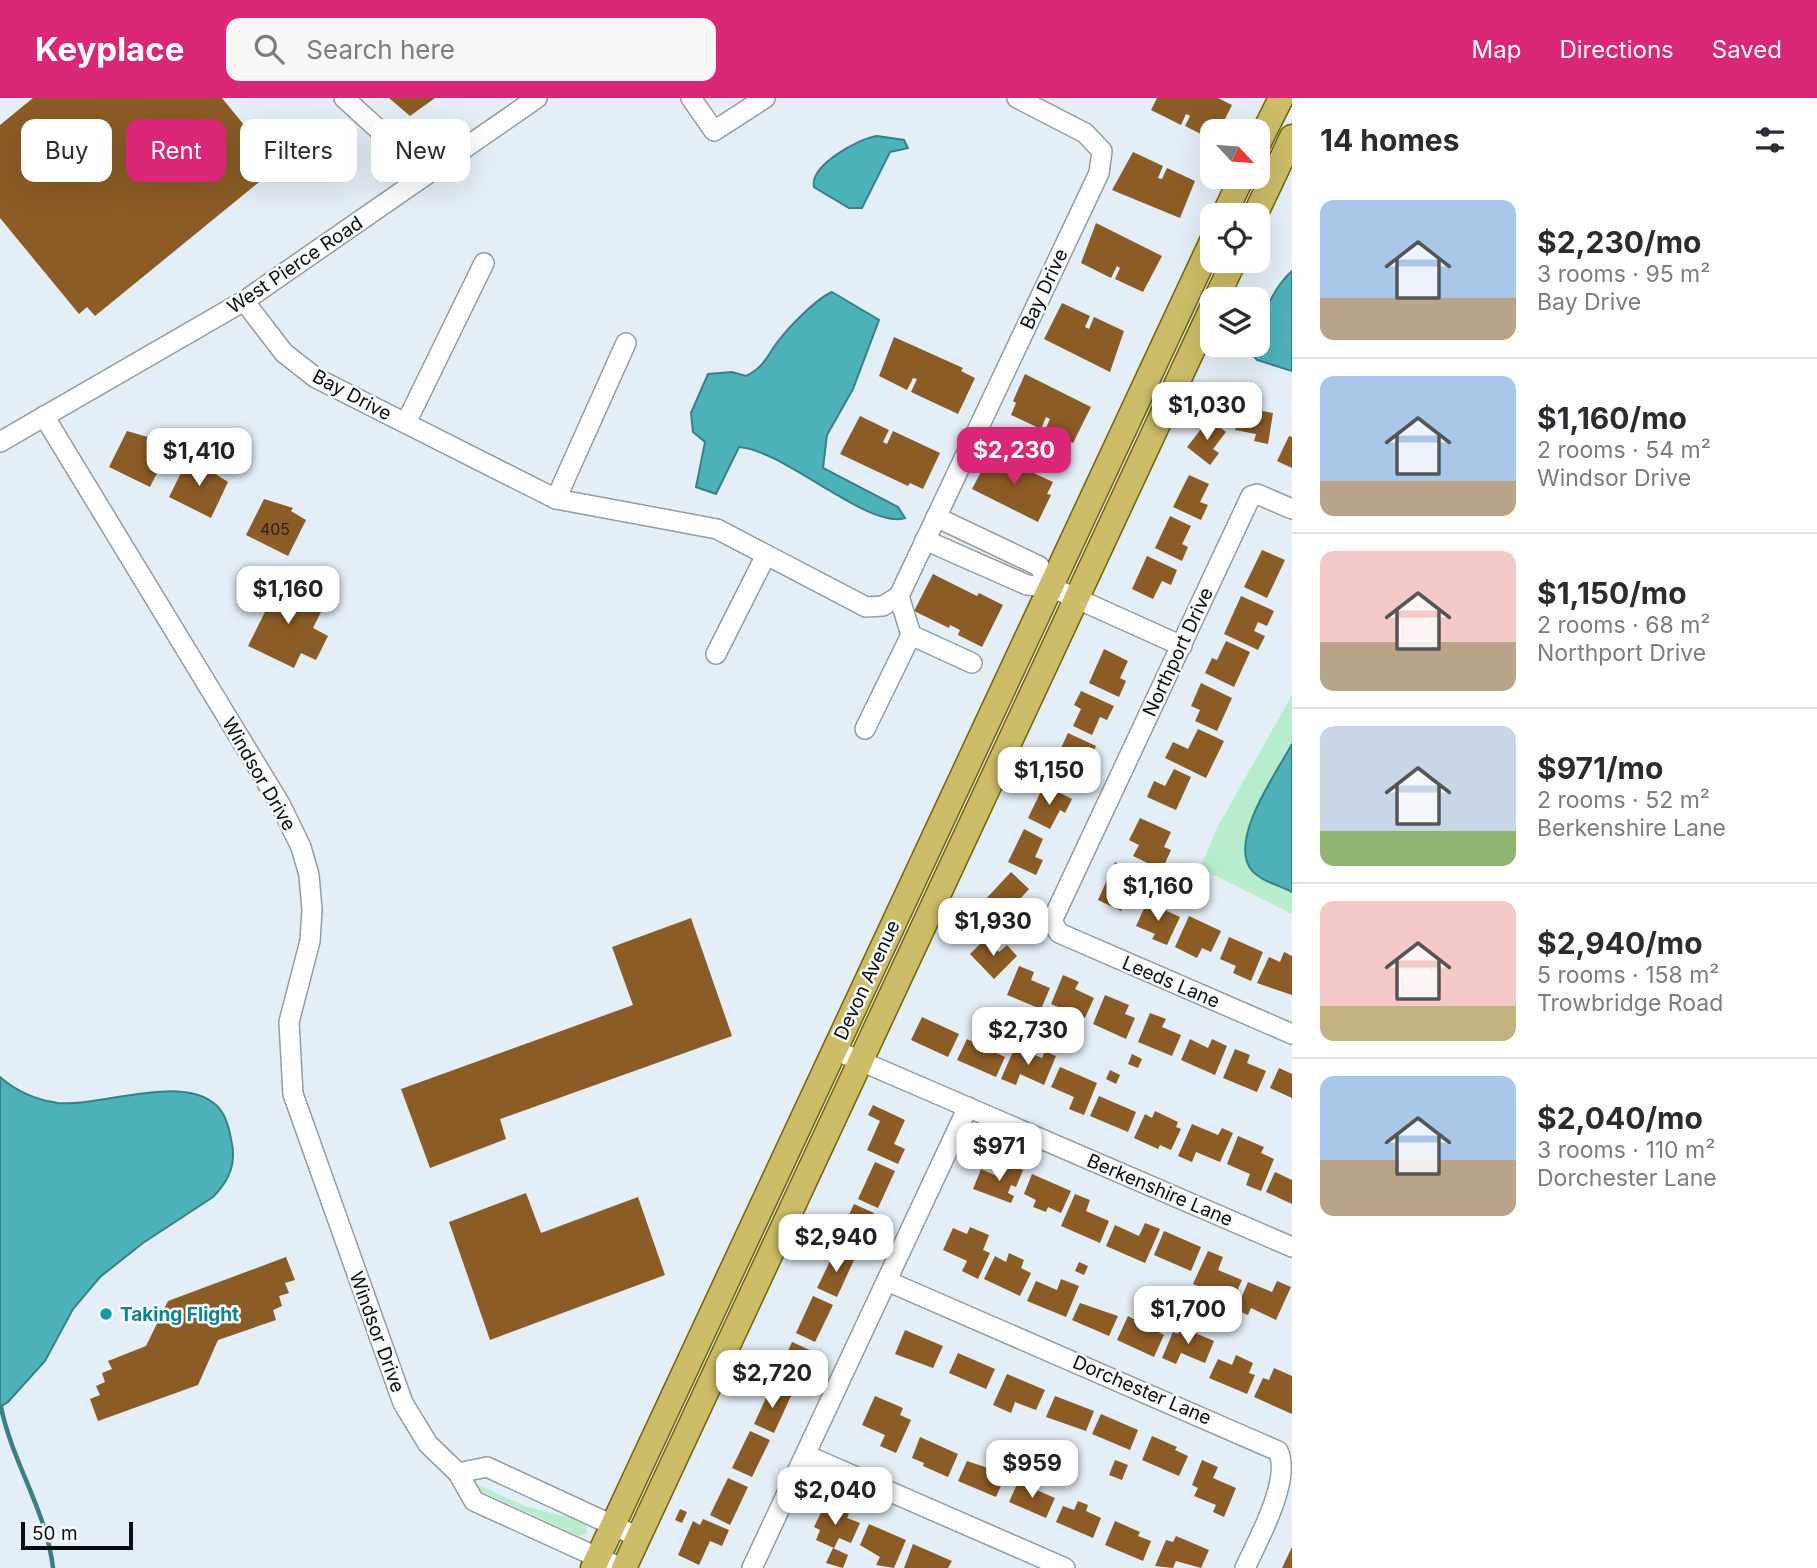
<!DOCTYPE html>
<html lang="en">
<head>
<meta charset="utf-8">
<style>
	:root { --surface:#fff; --page:#f7f7f7; --text:#2b2b33; --muted:#7c7c81; --line:#e1e1e2; --accent:#db2777 }
	body { margin:0; font-family:Inter,sans-serif; background:var(--page); color:var(--text); height:100vh; display:flex; flex-direction:column; font-size:26px; white-space:nowrap }
	* { box-sizing:border-box; margin:0 }
	p { font-size:23px; color:var(--muted) }
	.icon { flex:none; width:38px; height:38px; fill:none; stroke:currentColor; stroke-width:2; stroke-linecap:round; stroke-linejoin:round }
	.map { position:relative; flex:1; overflow:hidden }
	.side { display:flex; flex-direction:column; background:var(--surface); width:525px }
	.side>* { flex:none }
	.top-card { position:absolute; left:21px; top:21px; width:665px; height:63px; display:flex; gap:14px }
	.needle { width:46px; rotate:116deg }
	.tools { position:absolute; left:1200px; top:21px; display:grid; gap:14px }
	.tools a { display:grid; place-items:center; width:70px; height:70px; border-radius:14px; background:var(--surface); box-shadow:0 7px 28px #0002; font-size:35px }
	.scale { position:absolute; left:21px; bottom:18px; width:112px; box-sizing:border-box; padding-left:7px; border:4px solid #0a0e10; border-top:0; font-size:19px; line-height:24px; white-space:nowrap; color:#0a0e10; -webkit-text-stroke:5px #f7fbfe; paint-order:stroke }
	.price { position:absolute; translate:-50% -60px; padding:0 16px; border-radius:14px; background:#fff; color:#222; font-size:23px; line-height:46px; filter:drop-shadow(0 2px 4px #0008) }
	.price::after { content:''; position:absolute; left:50%; top:42px; width:21px; height:16px; margin-left:-10px; background:inherit; clip-path:polygon(0 0,100% 0,50% 100%) }
	.price.active { background:var(--accent); color:#fff }
	ul { padding:0; list-style:none }
	li { display:flex; align-items:center; gap:21px; height:175px; padding:0 28px }
	li+li { border-top:2px solid var(--line) }
	li span { display:grid; place-items:center; flex:none; width:196px; height:140px; border-radius:14px; color:#555 }
	li>.icon { margin-inline-start:auto }
	span .icon { width:84px; height:84px; fill:#fffc; stroke-width:1 }
	li b { font-size:30px }
	h2 { display:flex; justify-content:space-between; align-items:center; height:84px; padding:0 28px; font-size:30px }
	.chip { padding:0 24px; border-radius:14px; background:var(--surface); box-shadow:0 7px 28px #0002; font-size:24px; line-height:63px }
	.chip.active { background:var(--accent); color:#fff }
	header { display:flex; align-items:center; gap:42px; box-sizing:border-box; height:98px; padding:0 35px; background:var(--accent); color:#fff }
	header strong { font-size:33px }
	nav { display:flex; gap:38px; margin-inline-start:auto; font-size:24px }
	.search { width:490px; height:63px; background:var(--page); display:flex; align-items:center; gap:18px; box-sizing:border-box; padding:0 24px; border-radius:14px; color:var(--muted); font-size:26px }
	main { display:flex; flex:1; min-height:0 }
	.map>svg:first-child { display:block }
	.green { fill:#b7edcd }
	.water { fill:#4db1b9; stroke:#398086; stroke-width:2 }
	.lines { fill:none; stroke-linecap:round; stroke-linejoin:round }
	.stream { stroke:#398086; stroke-width:4.5 }
	.building { fill:#8c5c26 }
	.minor-casing { stroke:#939ca3; stroke-width:22 }
	.major-casing { stroke:#736308; stroke-width:27 }
	.minor { stroke:#fff; stroke-width:19 }
	.major { stroke:#cdbd68; stroke-width:24 }
	.culture-dot { fill:#0f9aa8; stroke:#f7fbfe; stroke-width:2.5 }
	.labels { text-anchor:middle; dominant-baseline:central; stroke-width:5; stroke-linejoin:round; paint-order:stroke }
	.number-label { font-size:16px; fill:#2a2216 }
	.street-label { font-size:19px; fill:#0a0e10; stroke:#f7fbfe }
	.culture-label { font-size:19px; font-weight:bold; fill:#0d838f; stroke:#f7fbfe; text-anchor:start }
</style>
</head>
<body>
<header>
<strong>Keyplace</strong>
<div class="search"><svg class="icon" aria-label="search" viewBox="0 0 24 24"><circle cx="10" cy="10" r="6"/><path d="M15 15l6 6"/></svg>Search here</div>
<nav><a>Map</a><a>Directions</a><a>Saved</a></nav>
</header>
<main>
<div class="map">
<svg width="1292" height="1470" viewBox="0 0 1292 1470">
	<rect width="100%" height="100%" fill="#e4eef6"/>
	<!-- green -->
	<g class="green">
		<path d="M1292,597V646L1256,711L1287,791L1292,794V816L1200,770L1217,730Z"/>
		<path d="M474,1385L527,1409L568,1419L586,1427L587,1436L579,1438L474,1390Z"/>
	</g>
	<!-- water -->
	<g class="water">
		<path d="M877,38L904,42L908,50L890,54L862,110H849L814,89C809,68 859,40 877,38Z"/>
		<path d="M1292,173V273L1257,262L1250,254L1253,247H1258C1258,222 1274,189 1292,173Z"/>
		<path d="M832,194L879,222L853,291L827,337L823,370L898,409L905,420C869,432 784,352 739,349L716,396L696,389L705,344L693,334L691,315L708,276L732,274L746,278C765,269 767,257 779,242C790,228 817,200 832,194Z"/>
		<path d="M1292,646V794C1279,787 1259,783 1250,770C1230,739 1277,674 1292,646Z"/>
		<path d="M0,979C16,993 36,1002 58,1005C100,1009 182,975 216,1007C225,1015 229,1029 231,1041C237,1064 230,1082 213,1099L143,1145L100,1179L73,1211L45,1263L8,1304L0,1309Z"/>
	</g>
	<g class="lines">
		<!-- stream -->
		<path class="stream" d="M1,1309C12,1364 47,1414 53,1470"/>
	</g>
	<!-- building -->
	<g class="building">
		<path d="M33,0H222L271,60L262,68L269,76L95,218L87,209L79,216L0,120V27Z"/>
		<path d="M389,0H435L410,18Z"/>
		<path d="M1157,0H1218L1232,7L1220,31L1213,33V42L1185,28L1190,18L1186,16L1181,27L1151,12Z"/>
		<path d="M1133,54L1163,68L1158,80L1162,81L1167,70L1195,83L1180,120L1112,92Z"/>
		<path d="M1096,125L1162,158L1143,194L1115,181L1120,170L1117,168L1111,180L1081,165Z"/>
		<path d="M1062,205L1090,218L1085,229L1089,231L1094,219L1124,233L1110,274L1044,241Z"/>
		<path d="M894,239L963,270L961,273L975,280L958,316L911,294L917,281L913,280L907,292L879,278Z"/>
		<path d="M1025,276L1091,309L1073,345L1045,332L1050,321L1046,319L1041,331L1011,317L1016,305L1013,303Z"/>
		<path d="M1240,309L1273,315L1268,346L1254,343L1256,336L1235,332Z"/>
		<path d="M860,318L889,332L883,344L887,346L893,333L940,355L923,391L910,385L908,388L840,356Z"/>
		<path d="M1209,321L1226,334L1213,351L1219,355L1210,367L1187,349Z"/>
		<path d="M127,333L155,341L153,345L168,353L150,389L109,369Z"/>
		<path d="M1289,338L1292,339V370L1277,363Z"/>
		<path d="M991,355L1019,368L1014,379L1017,381L1023,370L1053,384L1047,396L1051,397L1038,424L972,391Z"/>
		<path d="M187,363L216,371L214,375L228,384L211,420L169,399Z"/>
		<path d="M1189,377L1209,386L1200,404L1208,407L1201,422L1173,409Z"/>
		<path d="M264,401L293,410L291,413L306,422L288,458L246,437Z"/>
		<path d="M1170,418L1191,428L1182,446L1188,449L1182,463L1155,450Z"/>
		<path d="M1262,452L1285,462L1267,500L1244,489Z"/>
		<path d="M1147,458L1177,472L1171,487L1162,483L1153,501L1132,491Z"/>
		<path d="M933,476L977,498L979,495L1003,507L982,549L958,537L960,532L950,527L949,530L914,513Z"/>
		<path d="M271,480L324,508L313,530L328,538L316,562L301,555L294,570L248,548L268,508L259,504Z"/>
		<path d="M1241,498L1274,513L1267,528L1258,524L1254,533L1265,538L1258,552L1224,536Z"/>
		<path d="M1226,543L1250,554L1234,589L1205,575L1212,560L1217,562Z"/>
		<path d="M1104,551L1128,563L1120,580L1126,583L1119,599L1089,585Z"/>
		<path d="M1201,585L1232,600L1217,633L1195,623L1200,612L1191,608Z"/>
		<path d="M1081,593L1114,608L1107,622L1100,619L1092,637L1073,628L1081,611L1074,607Z"/>
		<path d="M1198,631L1224,643L1206,680L1165,660L1173,644L1188,651Z"/>
		<path d="M1068,635L1096,648L1089,664L1082,661L1074,679L1052,669Z"/>
		<path d="M1174,671L1191,679L1176,712L1147,699L1154,683L1165,688Z"/>
		<path d="M1044,687L1072,701L1065,715L1060,712L1050,731L1028,720Z"/>
		<path d="M1140,720L1171,734L1164,749L1171,752L1162,772L1133,758L1139,747L1129,742Z"/>
		<path d="M1024,731L1043,741L1035,759L1043,762L1036,777L1008,764Z"/>
		<path d="M1115,764L1138,775L1121,813L1098,802Z"/>
		<path d="M1011,774L1029,791L1002,821L983,804Z"/>
		<path d="M1147,804L1180,819L1167,847L1152,841L1155,836L1136,828Z"/>
		<path d="M1189,818L1221,833L1211,854L1202,850L1197,860L1175,849Z"/>
		<path d="M691,820L732,938L500,1021L506,1041L430,1070L401,991L633,907L612,849Z"/>
		<path d="M1229,839L1263,854L1251,883L1233,875L1236,868L1220,861Z"/>
		<path d="M986,840L999,854L1007,847L1017,858L994,881L970,856Z"/>
		<path d="M1284,854L1292,858V897L1257,885L1269,859L1280,864Z"/>
		<path d="M1019,868L1034,874L1031,882L1050,890L1041,911L1007,897Z"/>
		<path d="M1063,877L1079,884L1075,891L1094,900L1085,920L1051,906Z"/>
		<path d="M1105,897L1129,907L1125,916L1135,920L1126,941L1093,926Z"/>
		<path d="M1150,915L1166,921L1162,929L1181,937L1172,958L1138,944Z"/>
		<path d="M922,919L959,936L948,959L911,942Z"/>
		<path d="M1000,940L1009,944L1006,951L996,947Z"/>
		<path d="M967,941L1005,959L996,979L957,962Z"/>
		<path d="M1190,941L1208,950L1212,941L1227,948L1215,977L1181,962Z"/>
		<path d="M1015,949L1042,960L1045,953L1056,958L1044,987L1020,976L1016,987L1001,981Z"/>
		<path d="M1235,951L1250,957L1247,965L1266,973L1257,994L1223,980Z"/>
		<path d="M1132,956L1142,961L1138,970L1128,966Z"/>
		<path d="M1060,969L1097,985L1084,1017L1069,1011L1074,999L1051,989Z"/>
		<path d="M1279,970L1292,976V1000L1270,990Z"/>
		<path d="M1110,972L1120,977L1116,986L1106,981Z"/>
		<path d="M1099,998L1136,1014L1128,1034L1090,1018Z"/>
		<path d="M873,1007L905,1022L894,1046L905,1051L898,1066L867,1052L880,1023L868,1017Z"/>
		<path d="M1155,1013L1178,1024L1176,1029L1181,1031L1171,1052L1160,1047L1158,1051L1134,1040L1145,1016L1152,1020Z"/>
		<path d="M1192,1026L1218,1037L1222,1030L1233,1035L1220,1064L1196,1054L1192,1064L1178,1058Z"/>
		<path d="M1238,1038L1264,1049L1261,1055L1274,1061L1261,1093L1246,1087L1250,1076L1227,1066Z"/>
		<path d="M875,1064L895,1073L878,1110L858,1101Z"/>
		<path d="M1007,1066L1023,1072L1016,1089L1011,1087L1008,1095L1014,1098L1011,1105L973,1091L981,1071L1001,1080Z"/>
		<path d="M1275,1074L1292,1082V1106L1266,1094Z"/>
		<path d="M1032,1076L1071,1093L1061,1115L1048,1109L1046,1114L1033,1109L1036,1102L1024,1096Z"/>
		<path d="M526,1095L541,1135L638,1099L665,1177L490,1242L449,1124Z"/>
		<path d="M1075,1096L1090,1102L1086,1113L1109,1123L1100,1145L1061,1128Z"/>
		<path d="M854,1106L874,1115L856,1153L836,1144Z"/>
		<path d="M1145,1125L1160,1131L1145,1165L1106,1148L1115,1127L1139,1138Z"/>
		<path d="M970,1129L989,1137L983,1152L990,1155L978,1181L962,1173L967,1163L943,1152L953,1130L967,1136Z"/>
		<path d="M1164,1133L1201,1149L1191,1173L1154,1157Z"/>
		<path d="M835,1153L854,1162L837,1199L817,1190Z"/>
		<path d="M1208,1153L1223,1159L1218,1172L1242,1182L1233,1202L1193,1186Z"/>
		<path d="M1009,1155L1024,1162L1021,1170L1031,1175L1020,1198L984,1181L995,1158L1006,1164Z"/>
		<path d="M286,1159L295,1182L285,1185L289,1195L279,1198L282,1208L273,1212L276,1222L218,1242L198,1287L98,1323L90,1301L100,1297L96,1288L105,1284L102,1275L112,1271L108,1263L146,1248L168,1203Z"/>
		<path d="M1079,1164L1088,1168L1084,1177L1075,1173Z"/>
		<path d="M1061,1181L1079,1188L1066,1219L1027,1203L1036,1183L1057,1192Z"/>
		<path d="M1277,1183L1291,1189L1276,1222L1251,1210L1248,1217L1236,1212L1248,1184L1272,1194Z"/>
		<path d="M813,1198L833,1207L815,1244L796,1235Z"/>
		<path d="M1080,1205L1118,1218L1109,1238L1072,1222Z"/>
		<path d="M1128,1218L1164,1237L1154,1259L1117,1242Z"/>
		<path d="M1181,1229L1214,1243L1205,1265L1181,1255L1176,1266L1162,1260L1173,1234L1178,1236Z"/>
		<path d="M905,1232L943,1248L933,1270L895,1256Z"/>
		<path d="M792,1244L812,1253L794,1290L775,1281Z"/>
		<path d="M958,1255L995,1271L986,1291L949,1275Z"/>
		<path d="M1236,1257L1253,1265L1249,1275L1255,1277L1247,1296L1209,1280L1218,1261L1232,1267Z"/>
		<path d="M1274,1270L1292,1278V1316L1254,1299L1263,1280L1269,1282Z"/>
		<path d="M741,1272L747,1275L742,1285L736,1282Z"/>
		<path d="M1007,1276L1045,1292L1036,1312L1015,1304L1011,1315L993,1307Z"/>
		<path d="M771,1289L791,1298L774,1335L754,1326Z"/>
		<path d="M875,1298L903,1310L900,1317L911,1322L896,1355L880,1348L885,1337L862,1327Z"/>
		<path d="M1055,1298L1094,1313L1086,1333L1046,1319Z"/>
		<path d="M1101,1316L1138,1332L1130,1352L1092,1336Z"/>
		<path d="M750,1333L770,1342L752,1379L732,1370Z"/>
		<path d="M1152,1338L1177,1349L1175,1352L1188,1358L1179,1378L1142,1362Z"/>
		<path d="M920,1339L958,1356L948,1379L923,1368L924,1365L912,1360Z"/>
		<path d="M1026,1355L1044,1363L1038,1376L1020,1368Z"/>
		<path d="M1115,1362L1128,1367L1122,1382L1109,1377Z"/>
		<path d="M1202,1362L1218,1369L1213,1380L1236,1390L1224,1419L1213,1414L1216,1407L1194,1398L1198,1390L1192,1387Z"/>
		<path d="M967,1363L1006,1376L996,1399L958,1383Z"/>
		<path d="M728,1380L748,1389L730,1427L710,1417Z"/>
		<path d="M1018,1384L1055,1400L1046,1420L1009,1404Z"/>
		<path d="M1078,1403L1088,1407L1086,1413L1101,1420L1093,1440L1056,1424L1063,1408L1074,1412Z"/>
		<path d="M825,1406L849,1416L847,1420L860,1425L851,1445L839,1440L834,1450L816,1442L820,1432L814,1429Z"/>
		<path d="M680,1411L687,1414L682,1425L675,1422Z"/>
		<path d="M703,1421L729,1432L722,1448L710,1443L699,1467L678,1457L693,1423L700,1427Z"/>
		<path d="M1115,1423L1140,1434L1138,1438L1151,1443L1143,1463L1105,1447Z"/>
		<path d="M869,1426L906,1442L894,1470L876,1467L880,1459L860,1447Z"/>
		<path d="M1176,1438L1209,1452L1201,1470L1176,1463L1173,1470L1155,1468L1166,1442L1173,1444Z"/>
		<path d="M913,1446L952,1463L948,1470H904Z"/>
		<path d="M1292,1449V1470H1282Z"/>
		<path d="M833,1450L848,1457L843,1470L826,1465Z"/>
	</g>
	<g class="lines">
		<!-- minor casing -->
		<g class="minor-casing">
			<g id="minor">
				<path d="M344,0L427,76"/>
				<path d="M691,0L714,33L765,0"/>
				<path d="M244,203L284,255L316,280L556,401L717,431L866,509L883,508L899,498L1099,75L1102,53L1085,35L1017,0"/>
				<path d="M44,318L280,706L301,749L309,777L312,812L310,843L289,924L293,996L403,1305L428,1346L458,1375L474,1403L621,1470"/>
				<path d="M406,325L484,165"/>
				<path d="M0,344L244,203L537,0"/>
				<path d="M556,401L626,245"/>
				<path d="M1292,411L1257,396L1251,398L1052,823L1059,835L1292,936"/>
				<path d="M936,419L1039,468L1051,489"/>
				<path d="M925,442L1027,487L1051,489L1182,548"/>
				<path d="M899,498L911,537L972,565"/>
				<path d="M716,556L766,457"/>
				<path d="M865,631L911,537"/>
				<path d="M835,952L1292,1149"/>
				<path d="M887,1183L1278,1353C1292,1381 1258,1442 1245,1470"/>
				<path d="M806,1357L1065,1470"/>
				<path d="M458,1375L487,1369L638,1439"/>
				<path d="M752,1470L968,1009"/>
			</g>
		</g>
		<!-- major casing -->
		<g class="major-casing">
			<g id="major">
				<path d="M1258,46L1281,0"/>
				<path d="M1224,117L1242,79"/>
				<path d="M1255,117L1292,39"/>
				<path d="M1216,201L1234,163"/>
				<path d="M593,1470L1213,141"/>
				<path d="M624,1470L1213,208"/>
			</g>
		</g>
		<!-- minor -->
		<use href="#minor" class="minor"/>
		<!-- major -->
		<use href="#major" class="major"/>
	</g>
	<!-- markers -->
	<circle class="culture-dot" cx="106" cy="1216" r="7"/>
	<g class="labels">
		<!-- number labels -->
		<g class="number-label">
			<text x="275" y="431">405</text>
		</g>
		<!-- street labels -->
		<g class="street-label">
			<text transform="translate(295 167) rotate(-34)">West Pierce Road</text>
			<text transform="translate(1044 191) rotate(-65)">Bay Drive</text>
			<text transform="translate(352 297) rotate(28)">Bay Drive</text>
			<text transform="translate(1178 554) rotate(-65)">Northport Drive</text>
			<text transform="translate(259 676) rotate(60)">Windsor Drive</text>
			<text transform="translate(867 882) rotate(-65)">Devon Avenue</text>
			<text transform="translate(1171 884) rotate(23)">Leeds Lane</text>
			<text transform="translate(1160 1092) rotate(23)">Berkenshire Lane</text>
			<text transform="translate(377 1234) rotate(70)">Windsor Drive</text>
			<text transform="translate(1142 1292) rotate(23)">Dorchester Lane</text>
		</g>
		<!-- culture labels -->
		<g class="culture-label">
			<text x="120" y="1216">Taking Flight</text>
		</g>
	</g>
</svg>
<div class="tools">
<a><svg class="needle" viewBox="-14 -14 28 28"><path d="M0-13l5 13h-10z" fill="#e53935"/><path d="M0 13l5-13h-10z" fill="#7c7c81"/></svg></a>
<a><svg class="icon" aria-label="locate" viewBox="0 0 24 24"><circle cx="12" cy="12" r="6"/><path d="M12 2v4M12 18v4M2 12h4M18 12h4"/></svg></a>
<a><svg class="icon" aria-label="layers" viewBox="0 0 24 24"><path d="M12 4l9 5-9 5-9-5zM3 14l9 5 9-5"/></svg></a>
</div>
<div class="scale">50 m</div>
<b class="price" style="left:1207px;top:344px">$1,030</b>
<b class="price active" style="left:1014px;top:389px">$2,230</b>
<b class="price" style="left:199px;top:390px">$1,410</b>
<b class="price" style="left:288px;top:528px">$1,160</b>
<b class="price" style="left:1049px;top:709px">$1,150</b>
<b class="price" style="left:1158px;top:825px">$1,160</b>
<b class="price" style="left:993px;top:860px">$1,930</b>
<b class="price" style="left:1028px;top:969px">$2,730</b>
<b class="price" style="left:999px;top:1085px">$971</b>
<b class="price" style="left:836px;top:1176px">$2,940</b>
<b class="price" style="left:1188px;top:1248px">$1,700</b>
<b class="price" style="left:772px;top:1312px">$2,720</b>
<b class="price" style="left:1032px;top:1402px">$959</b>
<b class="price" style="left:835px;top:1429px">$2,040</b>
<div class="top-card">
<a class="chip">Buy</a>
<a class="chip active">Rent</a>
<a class="chip">Filters</a>
<a class="chip">New</a>
</div>
</div>
<section class="side">
<h2>14 homes<svg class="icon" aria-label="filters" viewBox="0 0 24 24"><path d="M4 7h16M4 17h16"/><circle cx="9" cy="7" r="2"/><circle cx="15" cy="17" r="2"/></svg></h2>
<ul>
<li><span style="background:linear-gradient(#a9c7e8 70%,#b9a48a 0)"><svg class="icon" aria-label="home" viewBox="0 0 24 24"><path d="M3 11l9-7 9 7M6 9v11h12V9"/></svg></span><div><b>$2,230/mo</b><p>3 rooms · 95 m²</p><p>Bay Drive</p></div></li>
<li><span style="background:linear-gradient(#a9c7e8 75%,#b9a48a 0)"><svg class="icon" aria-label="home" viewBox="0 0 24 24"><path d="M3 11l9-7 9 7M6 9v11h12V9"/></svg></span><div><b>$1,160/mo</b><p>2 rooms · 54 m²</p><p>Windsor Drive</p></div></li>
<li><span style="background:linear-gradient(#f6c9c9 65%,#b9a48a 0)"><svg class="icon" aria-label="home" viewBox="0 0 24 24"><path d="M3 11l9-7 9 7M6 9v11h12V9"/></svg></span><div><b>$1,150/mo</b><p>2 rooms · 68 m²</p><p>Northport Drive</p></div></li>
<li><span style="background:linear-gradient(#c9d6e8 75%,#8fb573 0)"><svg class="icon" aria-label="home" viewBox="0 0 24 24"><path d="M3 11l9-7 9 7M6 9v11h12V9"/></svg></span><div><b>$971/mo</b><p>2 rooms · 52 m²</p><p>Berkenshire Lane</p></div></li>
<li><span style="background:linear-gradient(#f6c9c9 75%,#c2b280 0)"><svg class="icon" aria-label="home" viewBox="0 0 24 24"><path d="M3 11l9-7 9 7M6 9v11h12V9"/></svg></span><div><b>$2,940/mo</b><p>5 rooms · 158 m²</p><p>Trowbridge Road</p></div></li>
<li><span style="background:linear-gradient(#a9c7e8 60%,#b9a48a 0)"><svg class="icon" aria-label="home" viewBox="0 0 24 24"><path d="M3 11l9-7 9 7M6 9v11h12V9"/></svg></span><div><b>$2,040/mo</b><p>3 rooms · 110 m²</p><p>Dorchester Lane</p></div></li>
</ul>
</section>
</main>
</body>
</html>
